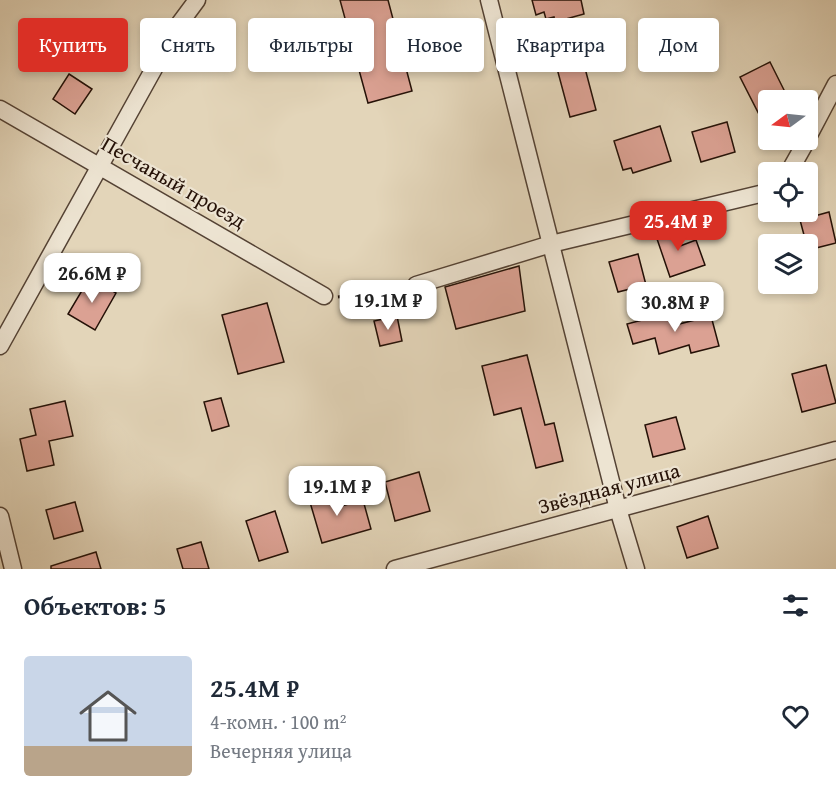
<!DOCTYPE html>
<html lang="ru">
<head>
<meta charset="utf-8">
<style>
	:root { --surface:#fff; --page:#f2f2f3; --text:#1f2937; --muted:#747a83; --line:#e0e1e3; --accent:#d93025 }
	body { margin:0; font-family:"Gentium Book Plus",serif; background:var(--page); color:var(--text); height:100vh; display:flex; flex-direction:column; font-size:22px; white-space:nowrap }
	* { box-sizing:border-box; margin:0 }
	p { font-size:20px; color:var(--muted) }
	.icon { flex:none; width:33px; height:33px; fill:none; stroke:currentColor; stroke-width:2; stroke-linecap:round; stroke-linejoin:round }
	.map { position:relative; height:569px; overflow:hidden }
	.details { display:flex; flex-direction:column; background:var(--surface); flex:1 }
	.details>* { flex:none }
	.hud { position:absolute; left:18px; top:18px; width:801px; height:54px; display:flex; gap:12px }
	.needle { width:39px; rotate:255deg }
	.tools { position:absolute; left:758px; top:90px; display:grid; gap:12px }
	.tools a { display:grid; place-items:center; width:60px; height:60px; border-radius:6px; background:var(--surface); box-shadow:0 3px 9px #0003; font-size:30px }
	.price { position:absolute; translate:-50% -51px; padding:0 14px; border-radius:12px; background:#fff; color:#222; font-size:20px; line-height:39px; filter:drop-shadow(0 2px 3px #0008) }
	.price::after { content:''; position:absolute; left:50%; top:36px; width:18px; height:14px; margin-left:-9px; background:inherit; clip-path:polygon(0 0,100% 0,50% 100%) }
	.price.selected { background:var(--accent); color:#fff }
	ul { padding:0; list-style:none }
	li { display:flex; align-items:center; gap:18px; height:150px; padding:0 24px }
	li+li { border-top:2px solid var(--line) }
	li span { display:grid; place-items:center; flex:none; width:168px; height:120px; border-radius:6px; color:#555 }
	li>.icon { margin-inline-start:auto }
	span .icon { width:72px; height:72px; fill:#fffc; stroke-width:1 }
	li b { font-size:26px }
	h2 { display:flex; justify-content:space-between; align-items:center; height:72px; padding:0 24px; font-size:26px }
	.pill { padding:0 21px; border-radius:6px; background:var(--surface); box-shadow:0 3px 9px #0003; font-size:21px; line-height:54px }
	.pill.selected { background:var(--accent); color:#fff }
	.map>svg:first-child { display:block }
	.building { fill:#dba193; stroke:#251107; stroke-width:1.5 }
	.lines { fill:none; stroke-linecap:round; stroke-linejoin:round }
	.street-casing { stroke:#544234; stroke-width:19 }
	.path { stroke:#251107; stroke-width:3; stroke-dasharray:4.5 3; stroke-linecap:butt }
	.street { stroke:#ede4d2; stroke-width:16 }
	.labels { text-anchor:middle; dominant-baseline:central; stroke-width:4.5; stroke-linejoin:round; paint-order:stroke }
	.street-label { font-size:21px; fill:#251107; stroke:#ede4d2 }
</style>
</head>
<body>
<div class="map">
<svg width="836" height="569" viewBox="0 0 836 569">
	<rect width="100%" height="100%" fill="#e3d5b9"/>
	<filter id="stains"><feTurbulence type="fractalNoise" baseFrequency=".00333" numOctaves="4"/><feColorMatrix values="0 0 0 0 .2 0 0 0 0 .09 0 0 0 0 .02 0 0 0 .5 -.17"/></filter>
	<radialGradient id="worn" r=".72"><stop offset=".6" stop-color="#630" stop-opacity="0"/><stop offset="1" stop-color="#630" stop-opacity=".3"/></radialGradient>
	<!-- building -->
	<g class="building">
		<path d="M340,0H388L412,91L368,103Z"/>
		<path d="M532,0H581L584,14L555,22L554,17L546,19L544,12L536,15Z"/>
		<path d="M581,53L596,110L570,117L555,61Z"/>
		<path d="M770,62L789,100H768V132L740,77Z"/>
		<path d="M69,74L92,89L75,114L53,99Z"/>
		<path d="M727,122L735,152L701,162L692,132Z"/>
		<path d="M660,126L671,161L633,173L631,168L623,170L614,141Z"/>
		<path d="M829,212L836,243L808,250L800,220Z"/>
		<path d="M673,226L680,246L696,240L705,265L670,277L654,230Z"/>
		<path d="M638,254L646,285L618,292L609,262Z"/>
		<path d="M519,266L525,311L456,329L445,287Z"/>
		<path d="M90,277L116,293L95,330L68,314Z"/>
		<path d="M267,303L284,362L238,374L222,315Z"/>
		<path d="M672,312L675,325L711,316L719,346L691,353L689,345L659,354L655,338L633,344L627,324Z"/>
		<path d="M397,316L402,341L380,346L374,321Z"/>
		<path d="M527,355L545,425L554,423L563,461L536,468L521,408L494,415L482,366Z"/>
		<path d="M826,365L836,403L802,412L792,374Z"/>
		<path d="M221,398L229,426L212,431L204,402Z"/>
		<path d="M65,401L73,436L49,441L54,465L27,471L20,439L36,435L30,409Z"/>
		<path d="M676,417L685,449L653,457L645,425Z"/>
		<path d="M419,472L430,511L395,521L385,482Z"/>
		<path d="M327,487L334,508L363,500L371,529L322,543L307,492Z"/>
		<path d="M75,502L83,531L54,539L46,510Z"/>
		<path d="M275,511L288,552L259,561L246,521Z"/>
		<path d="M708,516L718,548L687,558L677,527Z"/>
		<path d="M201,542L209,569H183L177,549Z"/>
		<path d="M96,552L101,569H51V566Z"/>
	</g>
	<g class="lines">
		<!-- street casing -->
		<g class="street-casing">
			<g id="street">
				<path d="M489,0L618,509L636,569"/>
				<path d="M0,109L324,296"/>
				<path d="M807,139L836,84"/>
				<path d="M789,172L807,140"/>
				<path d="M416,285L551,244L768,192"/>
				<path d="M0,346L177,27L197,0"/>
				<path d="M0,516L13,569"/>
				<path d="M395,569L836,450"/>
			</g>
		</g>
		<!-- path -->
		<path class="path" d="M338,297L403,287"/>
		<!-- street -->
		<use href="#street" class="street"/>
	</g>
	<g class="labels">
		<!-- street labels -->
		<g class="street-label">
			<text transform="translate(174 182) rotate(30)">Песчаный проезд</text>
			<text transform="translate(609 488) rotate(-15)">Звёздная улица</text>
		</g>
	</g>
	<rect width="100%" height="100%" filter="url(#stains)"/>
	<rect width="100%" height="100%" fill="url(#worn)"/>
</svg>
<div class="tools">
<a><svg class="needle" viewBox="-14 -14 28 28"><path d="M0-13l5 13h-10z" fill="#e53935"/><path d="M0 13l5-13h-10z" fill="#747a83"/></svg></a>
<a><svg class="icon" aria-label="locate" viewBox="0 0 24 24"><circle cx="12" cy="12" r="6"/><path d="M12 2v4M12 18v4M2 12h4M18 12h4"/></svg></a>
<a><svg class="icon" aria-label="layers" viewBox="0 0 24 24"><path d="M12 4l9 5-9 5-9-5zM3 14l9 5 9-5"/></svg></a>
</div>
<b class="price selected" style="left:678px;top:252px">25.4M ₽</b>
<b class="price" style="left:92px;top:304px">26.6M ₽</b>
<b class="price" style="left:388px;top:331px">19.1M ₽</b>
<b class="price" style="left:675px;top:333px">30.8M ₽</b>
<b class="price" style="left:337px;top:517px">19.1M ₽</b>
<div class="hud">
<a class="pill selected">Купить</a>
<a class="pill">Снять</a>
<a class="pill">Фильтры</a>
<a class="pill">Новое</a>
<a class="pill">Квартира</a>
<a class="pill">Дом</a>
</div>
</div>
<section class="details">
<h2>Объектов: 5<svg class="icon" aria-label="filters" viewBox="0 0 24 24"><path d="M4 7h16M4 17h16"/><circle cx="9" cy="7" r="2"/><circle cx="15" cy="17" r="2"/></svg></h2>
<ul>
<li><span style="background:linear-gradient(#c9d6e8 75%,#b9a48a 0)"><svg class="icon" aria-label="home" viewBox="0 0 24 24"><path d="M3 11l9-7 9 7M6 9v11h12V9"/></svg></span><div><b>25.4M ₽</b><p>4-комн. · 100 m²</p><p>Вечерняя улица</p></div><svg class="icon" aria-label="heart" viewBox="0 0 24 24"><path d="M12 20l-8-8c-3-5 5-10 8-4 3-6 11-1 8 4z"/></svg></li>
</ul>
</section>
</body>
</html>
